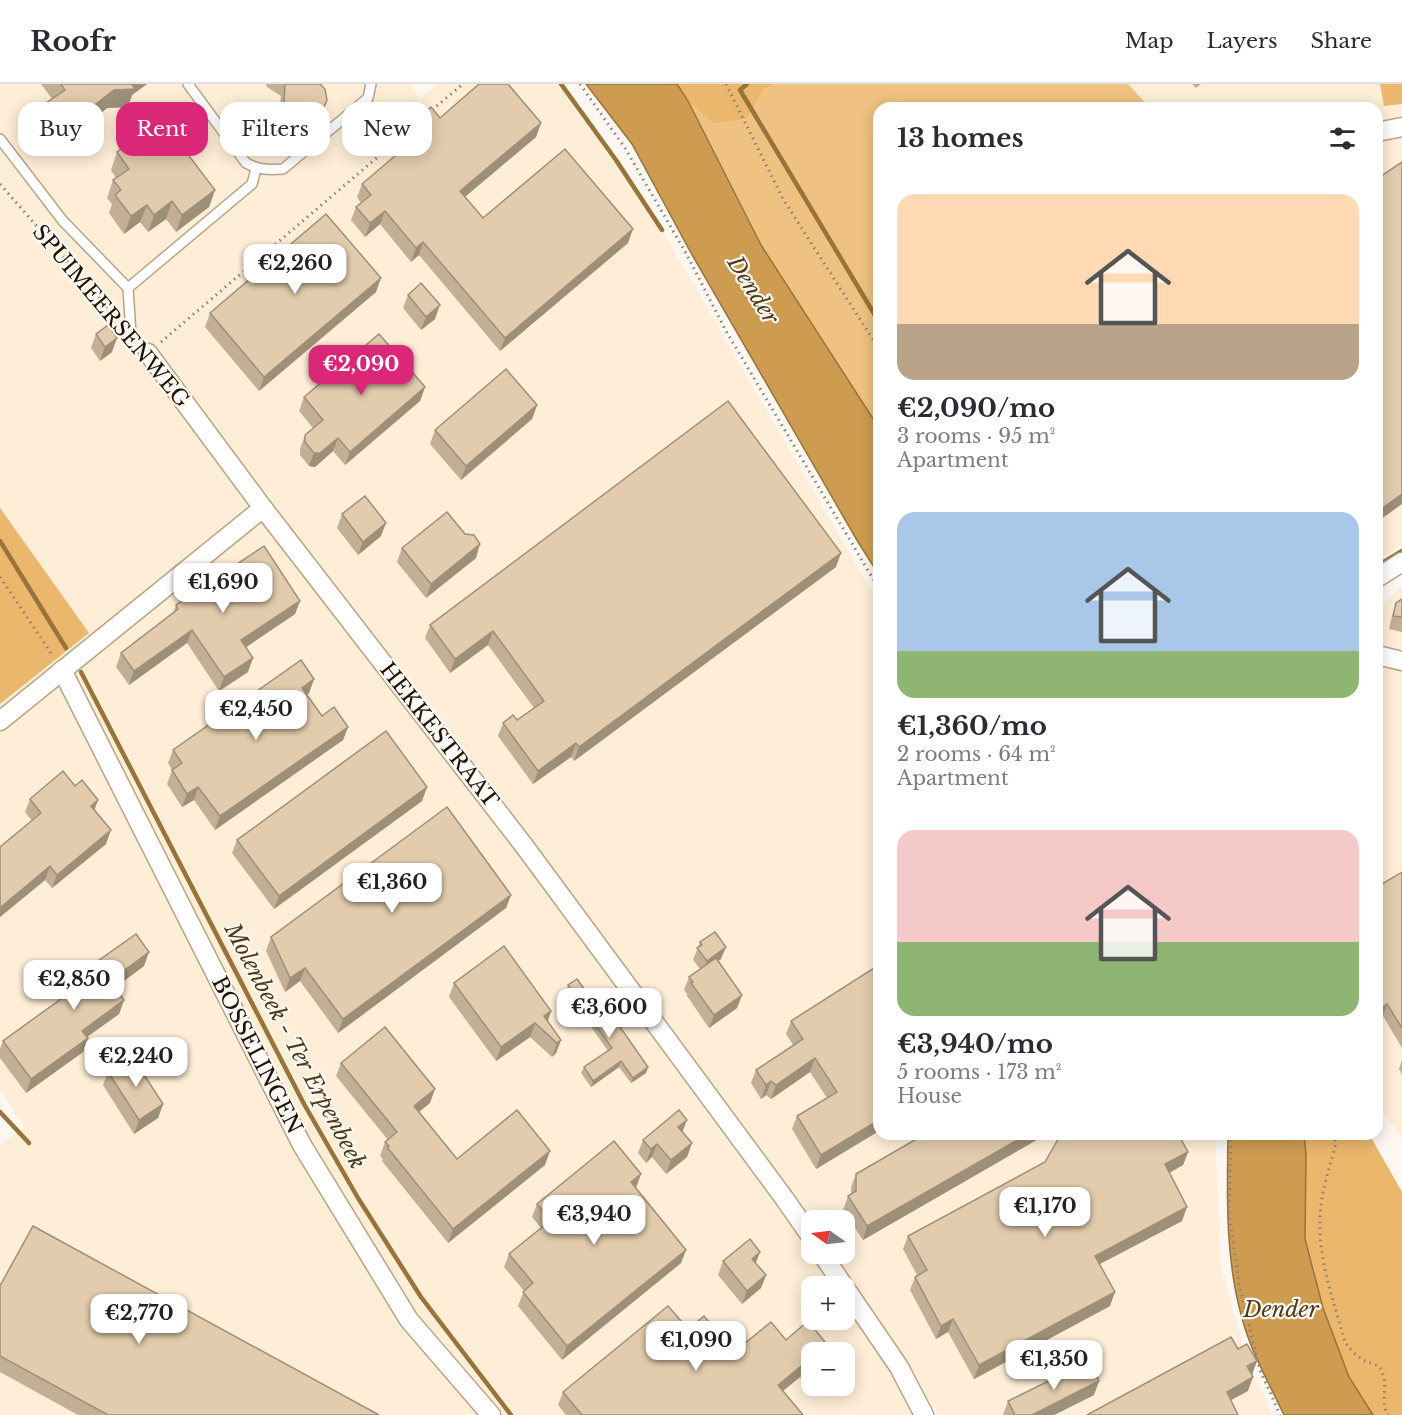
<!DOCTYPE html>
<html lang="en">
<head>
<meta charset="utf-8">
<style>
	:root { --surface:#fff; --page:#f7f7f7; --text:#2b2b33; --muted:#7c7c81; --line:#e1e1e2; --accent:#db2777 }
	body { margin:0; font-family:"Libre Baskerville",serif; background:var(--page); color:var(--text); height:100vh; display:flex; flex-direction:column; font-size:22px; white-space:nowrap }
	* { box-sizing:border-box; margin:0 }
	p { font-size:20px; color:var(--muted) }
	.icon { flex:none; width:33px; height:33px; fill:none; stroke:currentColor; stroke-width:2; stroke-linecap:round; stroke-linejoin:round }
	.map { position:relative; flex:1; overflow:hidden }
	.panel { position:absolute; left:873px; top:18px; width:510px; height:1038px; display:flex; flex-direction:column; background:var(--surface); border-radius:18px; box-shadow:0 3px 15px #0003 }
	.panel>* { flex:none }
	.hud { position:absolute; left:18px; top:18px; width:570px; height:54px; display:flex; gap:12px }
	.needle { width:39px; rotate:284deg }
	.buttons { position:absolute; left:801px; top:1126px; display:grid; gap:12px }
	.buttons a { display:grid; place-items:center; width:54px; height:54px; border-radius:12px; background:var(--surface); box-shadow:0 3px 15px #0003; font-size:30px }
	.price { position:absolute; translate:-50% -51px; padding:0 14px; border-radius:12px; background:#fff; color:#222; font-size:20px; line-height:39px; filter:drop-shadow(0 2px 3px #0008) }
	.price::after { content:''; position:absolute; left:50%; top:36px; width:18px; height:14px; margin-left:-9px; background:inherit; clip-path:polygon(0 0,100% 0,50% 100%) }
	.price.selected { background:var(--accent); color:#fff }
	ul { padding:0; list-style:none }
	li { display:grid; align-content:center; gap:12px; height:318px; padding:0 24px }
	li span { display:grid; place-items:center; height:186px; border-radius:18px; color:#555 }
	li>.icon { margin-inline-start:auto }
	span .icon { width:108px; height:108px; fill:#fffc; stroke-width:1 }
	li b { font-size:26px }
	h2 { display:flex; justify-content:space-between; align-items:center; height:72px; padding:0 24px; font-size:26px }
	.pill { padding:0 21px; border-radius:18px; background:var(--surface); box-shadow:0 3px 15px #0003; font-size:21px; line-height:54px }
	.pill.selected { background:var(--accent); color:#fff }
	header { display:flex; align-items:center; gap:36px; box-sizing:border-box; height:84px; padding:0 30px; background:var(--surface); border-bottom:2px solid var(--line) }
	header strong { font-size:28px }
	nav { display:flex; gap:33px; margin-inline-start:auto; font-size:21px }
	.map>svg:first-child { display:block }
	.built { fill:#feeed7; fill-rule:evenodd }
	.green { fill:#efc281 }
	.forest { fill:#ebb76c }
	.water { fill:#ce9c50; stroke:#98733a; stroke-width:1.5 }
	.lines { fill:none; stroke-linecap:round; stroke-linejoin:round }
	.stream { stroke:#98733a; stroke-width:4.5 }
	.lane-casing { stroke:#b9a385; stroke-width:12 }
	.street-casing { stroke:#b9a385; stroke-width:21 }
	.path { stroke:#888179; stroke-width:3; stroke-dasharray:1.5 4.5; stroke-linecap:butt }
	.lane { stroke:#fff; stroke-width:9 }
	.street { stroke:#fff; stroke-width:18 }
	.wall { fill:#c2af95 }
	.shaded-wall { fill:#9e8f79 }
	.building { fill:#e2ccad; stroke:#9e8f79; stroke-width:1.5 }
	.labels { text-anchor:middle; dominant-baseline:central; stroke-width:4.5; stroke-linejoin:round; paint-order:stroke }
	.street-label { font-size:21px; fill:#1b1308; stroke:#fcf7f1 }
	.water-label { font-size:22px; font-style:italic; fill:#4e3918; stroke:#fcf7f1 }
</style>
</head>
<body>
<header>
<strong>Roofr</strong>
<nav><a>Map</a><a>Layers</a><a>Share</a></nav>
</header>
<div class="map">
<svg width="1402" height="1331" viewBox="0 0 1402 1331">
	<rect width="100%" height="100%" fill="#fcf7f1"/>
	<!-- built -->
	<g class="built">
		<path d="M0,0H409L420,14L437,0H561L616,76L662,146L879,520V1050H1215L1221,1185L1250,1285L1273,1331H938L934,1323L918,1331H0V1060L25,1043L0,1007V620L49,581L0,425ZM812,1137H844V1170H812ZM812,1203H844V1236H812ZM812,1269H844V1302H812Z"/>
		<path d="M1128,0H1380L1384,21L1402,20V461L1377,476V24H1150Z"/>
		<path d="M1402,503V1055L1377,1017V525Z"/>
	</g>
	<!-- green -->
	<path class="green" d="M776,0H1128L1150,24H879V344L761,161L688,17L714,40L747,35L764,5Z"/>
	<!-- forest -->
	<g class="forest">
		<path d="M677,0H776L764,5L747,35L714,40L688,17Z"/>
		<path d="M1380,0H1402V20L1384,22Z"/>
		<path d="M0,424L89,549L0,620Z"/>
		<path d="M1304,1050H1369L1402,1108V1331H1373L1349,1293L1323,1224L1305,1155L1306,1071Z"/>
	</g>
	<!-- water -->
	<g class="water">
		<path d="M586,0H677L688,17L761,161L879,344V491L858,458L691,169L632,60Z"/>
		<path d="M1228,1050H1304L1306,1071L1305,1155L1323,1224L1349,1293L1373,1331H1284C1269,1299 1251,1268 1242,1234C1225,1174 1227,1111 1228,1050Z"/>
	</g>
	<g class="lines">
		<!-- stream -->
		<g class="stream">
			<path d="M561,0L616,76L662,146"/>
			<path d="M747,0L740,6L879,238"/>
			<path d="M0,457L66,564"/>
			<path d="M1377,482L1402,467"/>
			<path d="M81,588L304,1020L358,1114L421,1213L511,1331"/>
			<path d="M0,1028L29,1059"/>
		</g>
		<!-- lane casing -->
		<g class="lane-casing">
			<g id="lane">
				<path d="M188,0L246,79C259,86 269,86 283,85L368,14L371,0"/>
				<path d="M0,55L63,137L128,204L131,250"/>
				<path d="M128,204L252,100L256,85"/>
			</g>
		</g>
		<!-- street casing -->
		<g class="street-casing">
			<g id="street">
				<path d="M1377,48L1402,43"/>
				<path d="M148,269L263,424L525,763L784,1114L812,1154"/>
				<path d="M1377,494L1402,478"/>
				<path d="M1377,571L1402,577"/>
				<path d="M62,586L302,1061L409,1236L491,1331"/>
				<path d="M0,637L263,424"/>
				<path d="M822,1170L899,1283L924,1331"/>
			</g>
		</g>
		<!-- path -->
		<g class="path">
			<path d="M580,0L625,64L687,171L726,247L879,505"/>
			<path d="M726,0L783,115L879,265"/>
			<path d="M432,26L463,0"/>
			<path d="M0,100L117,234"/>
			<path d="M161,258L407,48"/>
			<path d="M0,493L53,572"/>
			<path d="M1231,1050L1229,1129L1239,1200L1260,1286L1280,1331"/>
			<path d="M1333,1050L1336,1059C1331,1080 1323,1101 1321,1122C1315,1167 1333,1215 1345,1258C1350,1265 1357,1273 1365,1277C1373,1281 1380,1279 1383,1290C1388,1304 1380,1318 1388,1331"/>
		</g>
		<!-- lane -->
		<use href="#lane" class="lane"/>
		<!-- street -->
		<use href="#street" class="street"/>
	</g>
	<!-- wall -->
	<g class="wall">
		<path d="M41,0H147L132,11L128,23L107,24L78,48L54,63L36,40L43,21L52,15Z"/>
		<path d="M266,0H320L318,39L311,45L302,47L289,43L283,38L279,29L281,12L267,3Z"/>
		<path d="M1192,0H1201L1196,4Z"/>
		<path d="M440,34L541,39L536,53L465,113L483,134L628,159L500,267L419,171L411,178L380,140L365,153L351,136L356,123L361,119L357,113L362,100L407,62L402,56L407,43Z"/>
		<path d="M156,50L215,106L209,123L176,148L166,135L148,148L140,138L124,150L109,129L112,120L107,114L113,96L116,94L111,86L117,68Z"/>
		<path d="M376,208L259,307L205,243L210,229Z"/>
		<path d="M408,211L435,235L421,246L403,224Z"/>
		<path d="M96,250L112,268L100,277L91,264Z"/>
		<path d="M425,303L420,317L345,381L333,367L315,383L309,382L300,371V365L305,351L313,344L299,327L304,313Z"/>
		<path d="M537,321L532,335L461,396L430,360L435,346Z"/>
		<path d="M342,430L381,452L358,471L337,444Z"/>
		<path d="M465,450L476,474L426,514L397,478L402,464Z"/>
		<path d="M836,483L574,677L571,673L533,700L498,652L503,639L517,636L534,624L488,561L450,589L425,554L430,541Z"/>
		<path d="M1402,515V548L1389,545L1392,532L1396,519Z"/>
		<path d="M300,517L295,530L246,563L248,588L219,607L187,559L129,601L116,583L121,569L173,529L176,521Z"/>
		<path d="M314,595L309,609L307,610L322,632L348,643L343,656L215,746L194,716L182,723L167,700L172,686L168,679L173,666Z"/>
		<path d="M427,703L422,717L274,825L232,769L237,756Z"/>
		<path d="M30,715L95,726L106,760L52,804L45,796L0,833V763L32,737L25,728Z"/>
		<path d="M1402,788V964L1383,932Z"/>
		<path d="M511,811L506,824L338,949L300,897L285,908L266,867L271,853Z"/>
		<path d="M700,858L721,875L718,877L742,911L737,924L709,944L687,912V910L684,906L689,893L700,885L693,876Z"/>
		<path d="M144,882L114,904L124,916L119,930L87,953L83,968L26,1009L0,974V965L3,957L66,911V910L71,896Z"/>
		<path d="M454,899L551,927L548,937L561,956L556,969L552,973L530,953L496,977L449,913Z"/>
		<path d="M568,901L598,924L648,983L646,989L631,999L619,983L591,1003L581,989L584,983L608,967L566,907Z"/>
		<path d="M791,937L879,1047L816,1085L792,1045L797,1032L827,1014L810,988L771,1015L766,1011L761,1015L751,999L756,986L793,961L786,950Z"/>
		<path d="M1402,976V991L1399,985Z"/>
		<path d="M341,979L430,1019L419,1028L457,1075L545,1081L448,1159L382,1077L383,1075L380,1072L385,1058L388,1056L336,992Z"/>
		<path d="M108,988L163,1020L158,1034L134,1050L103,1001Z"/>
		<path d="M682,1048L692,1059L687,1073L666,1090L652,1073L646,1079L638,1069L643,1056Z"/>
		<path d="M925,1050H1047L863,1156L843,1126L848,1112L851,1110V1103L856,1090Z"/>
		<path d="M1188,1068L1183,1081L1169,1089L1182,1137L1100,1180L1110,1222L974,1295L948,1248L936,1255L910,1206L915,1193L917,1191L903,1165L908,1152L1045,1078Z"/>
		<path d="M636,1104L686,1166L681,1179L562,1276L518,1222L524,1207L504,1183L509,1170L541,1144L532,1133L537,1120Z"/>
		<path d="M723,1177L766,1191L761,1204L742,1220L718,1191Z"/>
		<path d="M0,1200L379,1331H78L0,1288Z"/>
		<path d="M688,1245L734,1268L812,1269V1302H822L813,1309L800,1293L783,1307L803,1331H566L558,1321L563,1308Z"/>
		<path d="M1094,1311L1054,1331H1003L1008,1317Z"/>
	</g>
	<!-- shaded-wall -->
	<g class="shaded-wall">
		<path d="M131,0H147L132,11L128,23L107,24L78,48L54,63L60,45L114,6Z"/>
		<path d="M327,16L318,39L311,45L302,47L307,35Z"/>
		<path d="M541,39L536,53L455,121L460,107Z"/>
		<path d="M215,106L209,123L176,148L182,131Z"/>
		<path d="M172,117L166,135L148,148L154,131Z"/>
		<path d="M147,121L140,138L124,150L131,132Z"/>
		<path d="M385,127L380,140L365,153L370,139Z"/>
		<path d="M633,145L628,159L500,267L505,254Z"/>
		<path d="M423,158L419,171L411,178L416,164Z"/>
		<path d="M381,194L376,208L259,307L264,293Z"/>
		<path d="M440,221L435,235L421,246L426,233Z"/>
		<path d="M117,254L112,268L100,277L105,263Z"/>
		<path d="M425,303L420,317L345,381L350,368Z"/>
		<path d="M537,321L532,335L461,396L466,382Z"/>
		<path d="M338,354L333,367L315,383L309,382L314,369Z"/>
		<path d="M1402,410V420L1377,438V428Z"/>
		<path d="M386,439L381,452L358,471L363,458Z"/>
		<path d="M480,460L476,474L426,514L431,500Z"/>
		<path d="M841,469L836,483L574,677L579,663Z"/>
		<path d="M300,517L295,530L236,570L241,556Z"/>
		<path d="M192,546L187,559L129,601L134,587Z"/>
		<path d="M493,547L488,561L450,589L455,575Z"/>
		<path d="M253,574L248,588L219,607L224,593Z"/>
		<path d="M314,595L309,609L297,617L302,604Z"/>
		<path d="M348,643L343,656L215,746L220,732Z"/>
		<path d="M576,659L571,673L533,700L538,687Z"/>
		<path d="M198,703L194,716L182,723L187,710Z"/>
		<path d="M427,703L422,717L274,825L279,812Z"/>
		<path d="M98,716L93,730L91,722Z"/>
		<path d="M111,746L106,760L52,804L57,791Z"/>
		<path d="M50,782L45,796L0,833V824Z"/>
		<path d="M511,811L506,824L338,949L343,935Z"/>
		<path d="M726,863L721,875L702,889L707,877Z"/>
		<path d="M149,868L144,882L105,911L110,897Z"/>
		<path d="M305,884L300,897L285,908L290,894Z"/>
		<path d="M742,911L737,924L709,944L714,931Z"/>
		<path d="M124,916L119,930L77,960L82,947Z"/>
		<path d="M1387,920L1383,932L1377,936V927Z"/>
		<path d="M551,927L546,941L544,932Z"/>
		<path d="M535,939L530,953L496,977L501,963Z"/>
		<path d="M88,954L83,968L26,1009L31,995Z"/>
		<path d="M561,956L556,969L552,973L557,959Z"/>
		<path d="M815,974L810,988L771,1015L776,1001Z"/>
		<path d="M621,977L619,983L591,1003L593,997Z"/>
		<path d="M648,983L646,989L631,999L633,994Z"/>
		<path d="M771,997L766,1011L761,1015L766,1001Z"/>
		<path d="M435,1005L430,1019L409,1036L414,1022Z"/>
		<path d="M163,1020L158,1034L134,1050L139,1036Z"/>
		<path d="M687,1036L682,1049L678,1043Z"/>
		<path d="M879,1036V1047L816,1085L821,1071Z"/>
		<path d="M1028,1050H1047L863,1156L867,1142Z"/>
		<path d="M692,1059L687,1073L666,1090L671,1076Z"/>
		<path d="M657,1060L652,1073L646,1079L651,1065Z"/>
		<path d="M550,1067L545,1081L448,1159L453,1145Z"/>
		<path d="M1188,1068L1183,1081L1160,1094L1165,1080Z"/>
		<path d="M641,1090L636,1104L631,1098Z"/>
		<path d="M1187,1123L1182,1137L1090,1185L1095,1172Z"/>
		<path d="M686,1166L681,1179L562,1276L567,1262Z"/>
		<path d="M760,1168L755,1181L752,1175Z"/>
		<path d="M766,1191L761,1204L742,1220L747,1207Z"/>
		<path d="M1115,1208L1110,1222L974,1295L979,1281Z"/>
		<path d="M953,1235L948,1248L936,1255L941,1242Z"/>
		<path d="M1257,1277L1252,1291L1247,1282Z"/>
		<path d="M805,1279L800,1293L773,1315L778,1301Z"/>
		<path d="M1253,1293L1248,1307L1222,1321L1227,1308Z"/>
		<path d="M1099,1297L1094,1311L1054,1331H1032Z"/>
		<path d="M816,1302H822L813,1309Z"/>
	</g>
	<!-- building -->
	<g class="building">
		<path d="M61,0H132L135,5L114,6L84,29L60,45L43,21L65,6Z"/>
		<path d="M285,0H320L325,5L327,16L322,28L316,33L307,35L293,32L288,26L284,17Z"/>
		<path d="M479,0H508L541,39L460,107L483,134L565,65L633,145L505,254L423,158L416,164L385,127L370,139L356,123L371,111L362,100L416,54L407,43L431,23L440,34Z"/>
		<path d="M151,43L156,50L167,43L215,106L182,131L172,117L154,131L147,121L131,132L115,111L121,106L113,96L129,85L117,68Z"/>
		<path d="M1402,78V410L1377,428V95Z"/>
		<path d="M326,130L381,194L264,293L210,229Z"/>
		<path d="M421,199L440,221L426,233L408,211Z"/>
		<path d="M108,241L117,254L105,263L96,250Z"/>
		<path d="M379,250L425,303L350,368L338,354L320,369H314L305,358V351L323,336L304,313Z"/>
		<path d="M506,285L537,321L466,382L435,346Z"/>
		<path d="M728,317L841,469L579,663L576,659L538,687L503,639L513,631L517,636L544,617L493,547L455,575L430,541Z"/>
		<path d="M365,412L386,439L363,458L342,430Z"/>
		<path d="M447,428L465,450L474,451L480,460L431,500L402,464Z"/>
		<path d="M264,462L300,517L241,556L253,574L224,593L192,546L134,587L121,569L178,525L176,521Z"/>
		<path d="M1402,515V533L1393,532L1396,519Z"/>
		<path d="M301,576L314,595L302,604L322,632L334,623L348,643L220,732L198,703L187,710L172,686L182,679L173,666Z"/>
		<path d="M386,647L427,703L279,812L237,756Z"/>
		<path d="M63,687L75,702L82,696L98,716L91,722L111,746L57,791L50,782L0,824V763L41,729L30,715Z"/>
		<path d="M447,723L511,811L343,935L305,884L290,894L271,853Z"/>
		<path d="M1402,788V944L1387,920L1377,927V803Z"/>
		<path d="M715,848L726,863L707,877L697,864L702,861L700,858Z"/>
		<path d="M136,850L149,868L110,897L124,916L82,947L88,954L31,995L3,957L76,904L71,896Z"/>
		<path d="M504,862L551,927L544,932L561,956L557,959L535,939L501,963L454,899Z"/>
		<path d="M716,874L742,911L714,931L691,899L693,898L689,893Z"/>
		<path d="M874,884L879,892V1036L821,1071L797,1032L837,1008L815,974L776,1001L771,997L766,1001L756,986L803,955L791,937Z"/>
		<path d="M577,895L598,924L604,920L648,983L633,994L621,977L593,997L584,983L612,964L568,901Z"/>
		<path d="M385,943L435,1005L414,1022L457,1075L517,1026L550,1067L453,1145L387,1063L389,1062L385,1058L397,1048L341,979Z"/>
		<path d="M132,972L163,1020L139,1036L108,988Z"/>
		<path d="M679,1026L687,1036L678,1043L692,1059L671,1076L657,1060L651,1065L643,1056Z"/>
		<path d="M925,1050H1028L867,1142L848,1112L856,1107V1090Z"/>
		<path d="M1061,1050H1178L1188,1068L1165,1080L1187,1123L1095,1172L1115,1208L979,1281L953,1235L941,1242L915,1193L927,1186L908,1152L1045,1078Z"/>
		<path d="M614,1057L641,1090L631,1098L686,1166L567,1262L523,1208L533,1199L509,1170L551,1136L537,1120Z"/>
		<path d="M33,1142L379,1331H108L0,1272V1200H1Z"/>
		<path d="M750,1155L760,1168L752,1175L766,1191L747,1207L723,1177Z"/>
		<path d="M668,1222L688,1245L704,1232L734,1268L771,1238L786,1256L808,1237L834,1269H812V1287L805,1279L778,1301L803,1331H582L563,1308Z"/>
		<path d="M1231,1253L1238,1265L1247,1260L1257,1277L1247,1282L1253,1293L1227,1308L1238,1331H1087Z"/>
		<path d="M1089,1277L1099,1297L1032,1331H1015L1008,1317Z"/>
	</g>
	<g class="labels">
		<!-- street labels -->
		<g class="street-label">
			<text transform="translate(111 232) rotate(50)">SPUIMEERSENWEG</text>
			<text transform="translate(439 651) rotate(52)">HEKKESTRAAT</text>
			<text transform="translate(257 971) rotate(63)">BOSSELINGEN</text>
		</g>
		<!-- water labels -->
		<g class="water-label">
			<text transform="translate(753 206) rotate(58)">Dender</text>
			<text transform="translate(295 962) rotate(62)">Molenbeek - Ter Erpenbeek</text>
			<text x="1281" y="1225">Dender</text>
		</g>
	</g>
</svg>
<div class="buttons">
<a><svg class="needle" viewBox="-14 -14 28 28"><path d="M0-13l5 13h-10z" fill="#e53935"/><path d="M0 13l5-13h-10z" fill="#7c7c81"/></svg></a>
<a>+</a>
<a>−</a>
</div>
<b class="price" style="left:295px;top:211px">€2,260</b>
<b class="price selected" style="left:361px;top:312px">€2,090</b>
<b class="price" style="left:223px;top:530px">€1,690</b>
<b class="price" style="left:256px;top:657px">€2,450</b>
<b class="price" style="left:392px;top:830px">€1,360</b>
<b class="price" style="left:74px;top:927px">€2,850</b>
<b class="price" style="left:609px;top:955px">€3,600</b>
<b class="price" style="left:136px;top:1004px">€2,240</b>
<b class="price" style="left:1045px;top:1154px">€1,170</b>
<b class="price" style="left:594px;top:1162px">€3,940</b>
<b class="price" style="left:139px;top:1261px">€2,770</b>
<b class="price" style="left:696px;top:1288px">€1,090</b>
<b class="price" style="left:1054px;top:1307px">€1,350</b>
<div class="hud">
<a class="pill">Buy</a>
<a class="pill selected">Rent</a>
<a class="pill">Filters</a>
<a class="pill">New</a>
</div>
<section class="panel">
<h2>13 homes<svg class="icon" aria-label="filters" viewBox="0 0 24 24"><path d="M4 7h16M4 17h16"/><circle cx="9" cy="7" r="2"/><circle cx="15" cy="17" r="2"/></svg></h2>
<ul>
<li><span style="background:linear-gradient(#ffd9b3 70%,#b9a48a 0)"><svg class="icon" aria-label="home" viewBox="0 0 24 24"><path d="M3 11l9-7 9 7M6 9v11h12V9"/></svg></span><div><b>€2,090/mo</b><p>3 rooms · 95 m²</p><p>Apartment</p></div></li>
<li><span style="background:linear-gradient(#a9c7e8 75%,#8fb573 0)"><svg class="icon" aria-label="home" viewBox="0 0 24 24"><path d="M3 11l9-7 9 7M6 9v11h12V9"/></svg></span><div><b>€1,360/mo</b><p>2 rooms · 64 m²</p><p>Apartment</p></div></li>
<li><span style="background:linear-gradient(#f6c9c9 60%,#8fb573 0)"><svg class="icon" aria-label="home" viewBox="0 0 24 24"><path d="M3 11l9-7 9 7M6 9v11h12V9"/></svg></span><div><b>€3,940/mo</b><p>5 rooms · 173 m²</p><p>House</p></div></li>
</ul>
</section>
</div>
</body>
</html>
